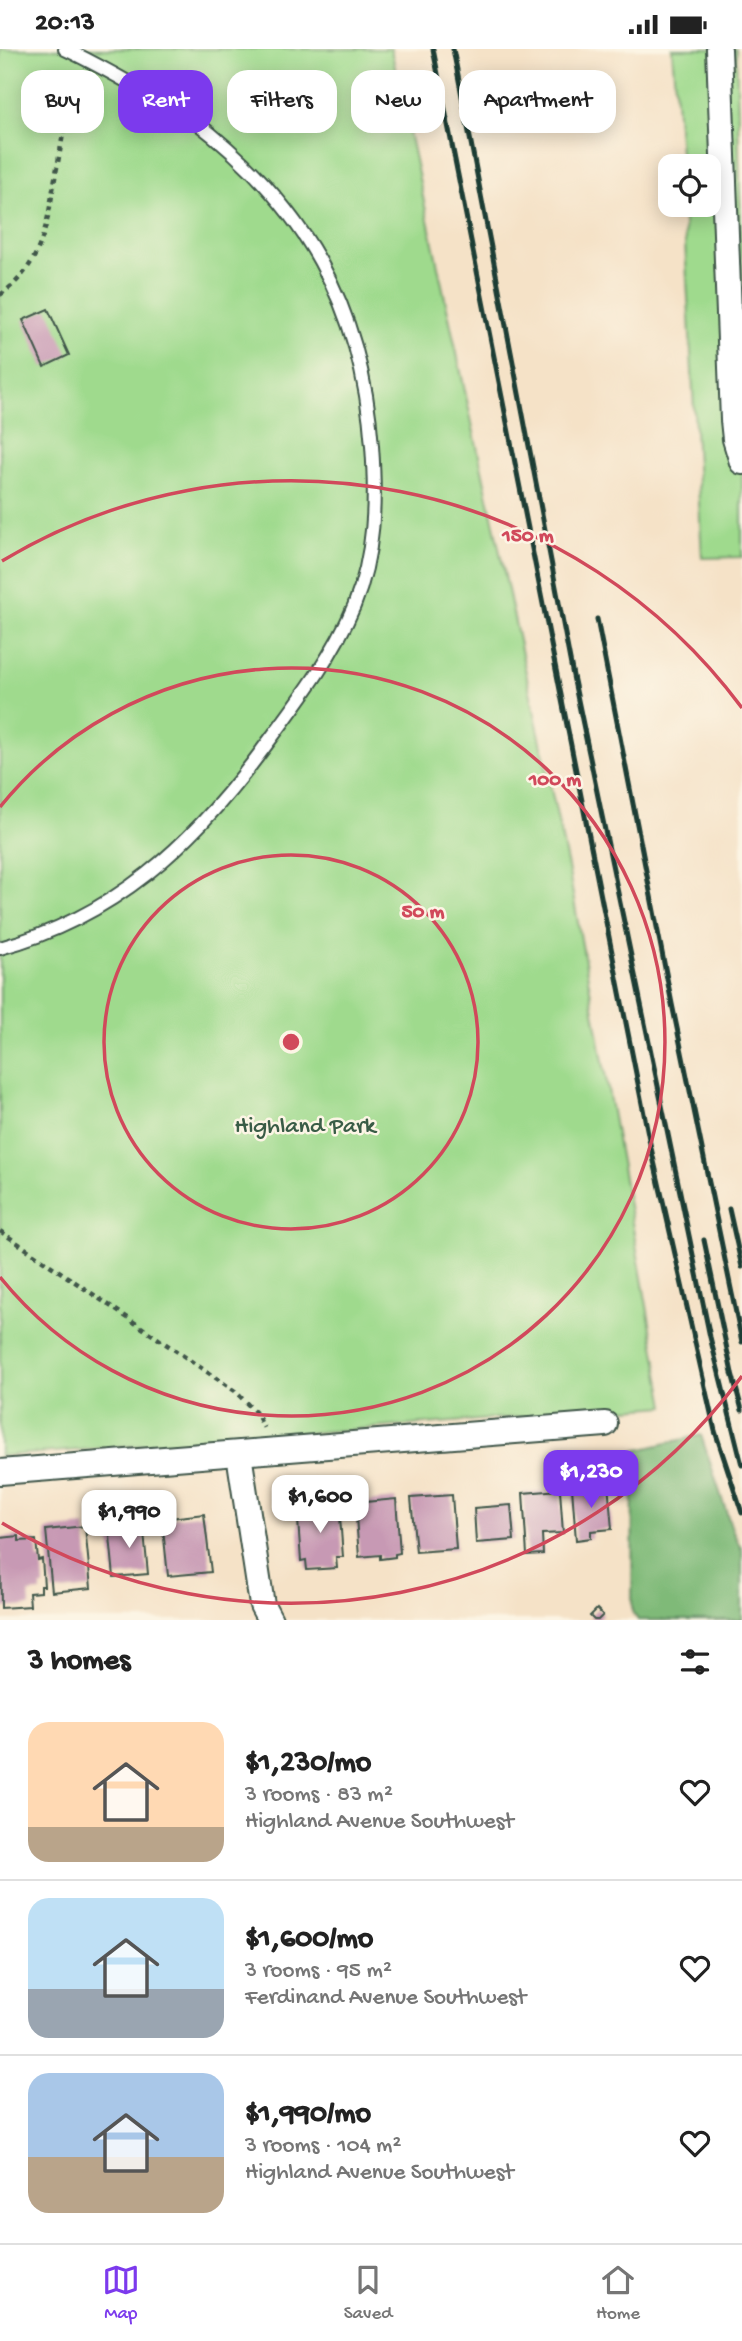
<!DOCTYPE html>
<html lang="en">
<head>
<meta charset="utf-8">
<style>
	:root { --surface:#fff; --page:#f2f2f2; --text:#222; --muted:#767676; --line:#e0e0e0; --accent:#7c3aed }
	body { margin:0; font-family:"Gochi Hand",sans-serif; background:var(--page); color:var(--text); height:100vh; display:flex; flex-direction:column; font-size:26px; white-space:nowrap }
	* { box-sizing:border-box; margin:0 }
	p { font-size:23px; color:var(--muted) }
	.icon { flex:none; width:38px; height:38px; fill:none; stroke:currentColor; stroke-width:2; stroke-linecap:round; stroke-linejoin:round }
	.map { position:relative; height:1571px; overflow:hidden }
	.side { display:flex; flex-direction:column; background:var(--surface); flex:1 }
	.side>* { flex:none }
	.banner { position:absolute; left:21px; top:21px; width:700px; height:63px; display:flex; gap:14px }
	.controls { position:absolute; left:658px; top:105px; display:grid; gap:14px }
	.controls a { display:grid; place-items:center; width:63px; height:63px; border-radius:14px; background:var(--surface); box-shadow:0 4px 18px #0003; font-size:35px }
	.price { position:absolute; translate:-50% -60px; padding:0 16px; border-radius:14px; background:#fff; color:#222; font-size:23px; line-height:46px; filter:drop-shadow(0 2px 4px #0008) }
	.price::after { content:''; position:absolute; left:50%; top:42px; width:21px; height:16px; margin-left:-10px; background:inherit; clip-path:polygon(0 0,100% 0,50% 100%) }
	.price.active { background:var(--accent); color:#fff }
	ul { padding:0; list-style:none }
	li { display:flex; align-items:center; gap:21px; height:175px; padding:0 28px }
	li+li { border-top:2px solid var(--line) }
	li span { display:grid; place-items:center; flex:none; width:196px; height:140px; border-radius:21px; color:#555 }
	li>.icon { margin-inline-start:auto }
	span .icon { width:84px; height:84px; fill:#fffc; stroke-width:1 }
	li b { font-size:30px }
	h2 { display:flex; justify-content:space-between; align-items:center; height:84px; padding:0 28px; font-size:30px }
	.chip { padding:0 24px; border-radius:21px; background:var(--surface); box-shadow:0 4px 18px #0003; font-size:24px; line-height:63px }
	.chip.active { background:var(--accent); color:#fff }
	.status { display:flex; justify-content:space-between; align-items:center; height:49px; padding:0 35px; background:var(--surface); direction:ltr }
	.status svg { height:19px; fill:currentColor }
	.tabs { display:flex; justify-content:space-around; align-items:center; height:98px; border-top:2px solid var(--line); background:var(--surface); font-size:19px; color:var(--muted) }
	.tabs a { display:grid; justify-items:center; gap:4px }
	.tabs .active { color:var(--accent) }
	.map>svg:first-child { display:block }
	.green { fill:#9fda8d; stroke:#5f8c60; stroke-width:2 }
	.forest { fill:#7fba78; stroke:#4f7c56; stroke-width:2 }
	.building { fill:#c799b4 }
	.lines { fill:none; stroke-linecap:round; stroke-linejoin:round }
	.lane-casing { stroke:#3f564a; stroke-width:16 }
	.street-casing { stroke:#3f564a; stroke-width:28 }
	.path { stroke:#3f564a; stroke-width:4.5; stroke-dasharray:5 5; stroke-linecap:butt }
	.lane { stroke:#fff; stroke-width:12 }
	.street { stroke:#fff; stroke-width:24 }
	.rail { stroke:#1f3d34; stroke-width:5 }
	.ring { fill:none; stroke:#d1495b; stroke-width:3.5 }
	.labels { text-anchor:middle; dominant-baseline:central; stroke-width:5; stroke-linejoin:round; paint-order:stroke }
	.park-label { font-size:24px; fill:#395c46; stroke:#fcf5e5 }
	.centre { fill:#d1495b; stroke:#fcf5e5; stroke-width:3.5 }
	.ring-label { font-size:21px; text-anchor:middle; font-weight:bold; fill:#d1495b; stroke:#fcf5e5; stroke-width:5; stroke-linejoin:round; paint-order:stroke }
</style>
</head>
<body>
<div class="status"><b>20:13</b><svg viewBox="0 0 49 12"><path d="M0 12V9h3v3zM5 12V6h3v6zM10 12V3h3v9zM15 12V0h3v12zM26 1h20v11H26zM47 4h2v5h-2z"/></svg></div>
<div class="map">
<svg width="742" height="1571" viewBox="0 0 742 1571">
	<rect width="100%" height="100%" fill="#fcf5e5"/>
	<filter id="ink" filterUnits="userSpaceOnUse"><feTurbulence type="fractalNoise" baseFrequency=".0143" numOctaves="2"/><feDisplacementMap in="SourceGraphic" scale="14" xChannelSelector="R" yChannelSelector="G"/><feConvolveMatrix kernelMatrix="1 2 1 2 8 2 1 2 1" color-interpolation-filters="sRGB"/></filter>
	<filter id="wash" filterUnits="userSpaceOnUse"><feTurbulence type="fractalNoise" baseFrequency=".00686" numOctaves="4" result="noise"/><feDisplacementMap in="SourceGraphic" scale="28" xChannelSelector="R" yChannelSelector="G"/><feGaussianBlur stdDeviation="1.57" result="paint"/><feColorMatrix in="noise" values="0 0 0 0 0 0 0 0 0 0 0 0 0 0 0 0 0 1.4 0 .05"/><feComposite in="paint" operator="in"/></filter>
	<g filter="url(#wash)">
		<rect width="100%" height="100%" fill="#f5e2c7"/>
		<!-- green -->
		<g class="green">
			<path d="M0,0H391L568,818L665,1357L0,1407Z"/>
			<path d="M672,0H736L742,216V508L702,509L683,156H709V117H681Z"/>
		</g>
		<!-- forest -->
		<path class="forest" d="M701,1386L733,1483L742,1501V1571H638L632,1563L633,1402Z"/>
		<g id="blocks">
			<!-- building -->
			<g class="building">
				<path d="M48,260L69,306L44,318L23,271Z"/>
				<path d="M608,1435L612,1480L591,1482V1489L576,1491L572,1439Z"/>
				<path d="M560,1441L563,1484L542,1485L543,1505L527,1506L523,1444Z"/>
				<path d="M452,1446L456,1500L416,1503L411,1449Z"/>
				<path d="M396,1450L400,1504L395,1505V1508L380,1510V1506L359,1508L355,1454Z"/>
				<path d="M339,1454L343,1508H336L337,1519L307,1521L306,1511L301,1512L297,1457Z"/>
				<path d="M511,1456L514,1491L476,1494L474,1459Z"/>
				<path d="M204,1465L211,1523L168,1527L162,1470Z"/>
				<path d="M143,1473L148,1525L114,1528L109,1477Z"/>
				<path d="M85,1477L91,1539L52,1543L46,1481Z"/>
				<path d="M19,1487V1492L36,1491L38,1511L42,1510L44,1537H41V1543L29,1544L30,1557L1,1559L0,1489Z"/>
				<path d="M597,1560L603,1566L598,1571H594L590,1567Z"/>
			</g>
		</g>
	</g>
	<g filter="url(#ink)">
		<use href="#blocks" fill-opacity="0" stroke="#3f564a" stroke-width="2"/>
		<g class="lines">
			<!-- lane casing -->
			<g class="lane-casing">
				<path id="lane" d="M0,899C114,868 191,797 260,704C294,658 332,610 354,557C375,506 376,451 372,397C362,256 304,155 192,70C180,60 164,53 150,45C122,30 95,14 65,0"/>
			</g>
			<!-- street casing -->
			<g class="street-casing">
				<g id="street">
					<path d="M719,0L733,371L735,390L742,413"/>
					<path d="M239,1405L262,1556L270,1571"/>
					<path d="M0,1423L605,1375"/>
				</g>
			</g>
			<!-- path -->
			<g class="path">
				<path d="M0,246C42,217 47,176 55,129C60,104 64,79 68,54L73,39L81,27"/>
				<path d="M0,1182L235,1342L257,1365L264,1379"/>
			</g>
			<!-- lane -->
			<use href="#lane" class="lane"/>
			<!-- street -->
			<use href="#street" class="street"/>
			<!-- rail -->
			<g class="rail">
				<path d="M433,0L649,1090L715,1382L742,1464"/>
				<path d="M453,0L573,627L710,1288L742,1416"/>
				<path d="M597,570L672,955L742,1293"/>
				<path d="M729,1160L742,1218"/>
				<path d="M704,1191L732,1324L742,1361"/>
			</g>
		</g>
	</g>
	<!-- distance rings -->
	<g class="ring">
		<circle cx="291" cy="993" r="187"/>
		<path d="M0 758A374 374 0 1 1 0 1228"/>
		<path d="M742 1327A561 561 0 0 1 2 1474M2 512A561 561 0 0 1 742 659"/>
	</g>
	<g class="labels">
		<!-- park labels -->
		<g class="park-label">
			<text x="305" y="1078">Highland Park</text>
		</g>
	</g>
	<circle cx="291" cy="993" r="10" class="centre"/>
	<g class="ring-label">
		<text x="528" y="492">150 m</text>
		<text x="555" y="736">100 m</text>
		<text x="423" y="868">50 m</text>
	</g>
</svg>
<div class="controls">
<a><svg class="icon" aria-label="locate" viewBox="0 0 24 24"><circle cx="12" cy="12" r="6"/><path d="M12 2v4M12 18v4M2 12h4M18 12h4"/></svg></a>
</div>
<b class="price active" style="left:591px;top:1461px">$1,230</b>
<b class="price" style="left:320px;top:1486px">$1,600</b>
<b class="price" style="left:129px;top:1501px">$1,990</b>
<div class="banner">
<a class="chip">Buy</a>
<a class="chip active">Rent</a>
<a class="chip">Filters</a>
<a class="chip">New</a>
<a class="chip">Apartment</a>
</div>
</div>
<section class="side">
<h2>3 homes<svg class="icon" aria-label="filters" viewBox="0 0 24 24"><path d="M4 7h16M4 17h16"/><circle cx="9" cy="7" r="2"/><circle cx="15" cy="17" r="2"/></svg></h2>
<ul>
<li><span style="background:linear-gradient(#ffd9b3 75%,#b9a48a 0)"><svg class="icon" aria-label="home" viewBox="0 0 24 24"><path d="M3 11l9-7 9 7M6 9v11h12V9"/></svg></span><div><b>$1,230/mo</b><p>3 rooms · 83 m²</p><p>Highland Avenue Southwest</p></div><svg class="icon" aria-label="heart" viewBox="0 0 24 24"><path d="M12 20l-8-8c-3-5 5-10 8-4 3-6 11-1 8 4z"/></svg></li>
<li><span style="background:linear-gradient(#bfe0f5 65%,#9aa5b1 0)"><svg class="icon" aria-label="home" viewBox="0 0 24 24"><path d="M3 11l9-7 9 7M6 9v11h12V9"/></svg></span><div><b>$1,600/mo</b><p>3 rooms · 95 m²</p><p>Ferdinand Avenue Southwest</p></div><svg class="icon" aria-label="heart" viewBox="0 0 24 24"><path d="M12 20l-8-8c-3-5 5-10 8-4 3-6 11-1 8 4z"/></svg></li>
<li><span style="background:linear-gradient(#a9c7e8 60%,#b9a48a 0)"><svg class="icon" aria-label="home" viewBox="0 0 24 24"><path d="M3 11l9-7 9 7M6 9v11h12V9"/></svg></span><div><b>$1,990/mo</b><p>3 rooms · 104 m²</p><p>Highland Avenue Southwest</p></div><svg class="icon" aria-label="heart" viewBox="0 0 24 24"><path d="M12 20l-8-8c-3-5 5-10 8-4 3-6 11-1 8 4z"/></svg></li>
</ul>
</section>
<nav class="tabs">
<a class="active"><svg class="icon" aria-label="map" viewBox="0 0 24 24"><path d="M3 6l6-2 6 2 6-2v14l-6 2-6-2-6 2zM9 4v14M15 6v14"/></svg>Map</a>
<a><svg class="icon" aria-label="saved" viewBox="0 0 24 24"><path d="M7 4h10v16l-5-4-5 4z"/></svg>Saved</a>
<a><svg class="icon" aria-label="home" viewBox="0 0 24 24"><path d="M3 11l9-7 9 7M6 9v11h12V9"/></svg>Home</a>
</nav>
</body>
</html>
